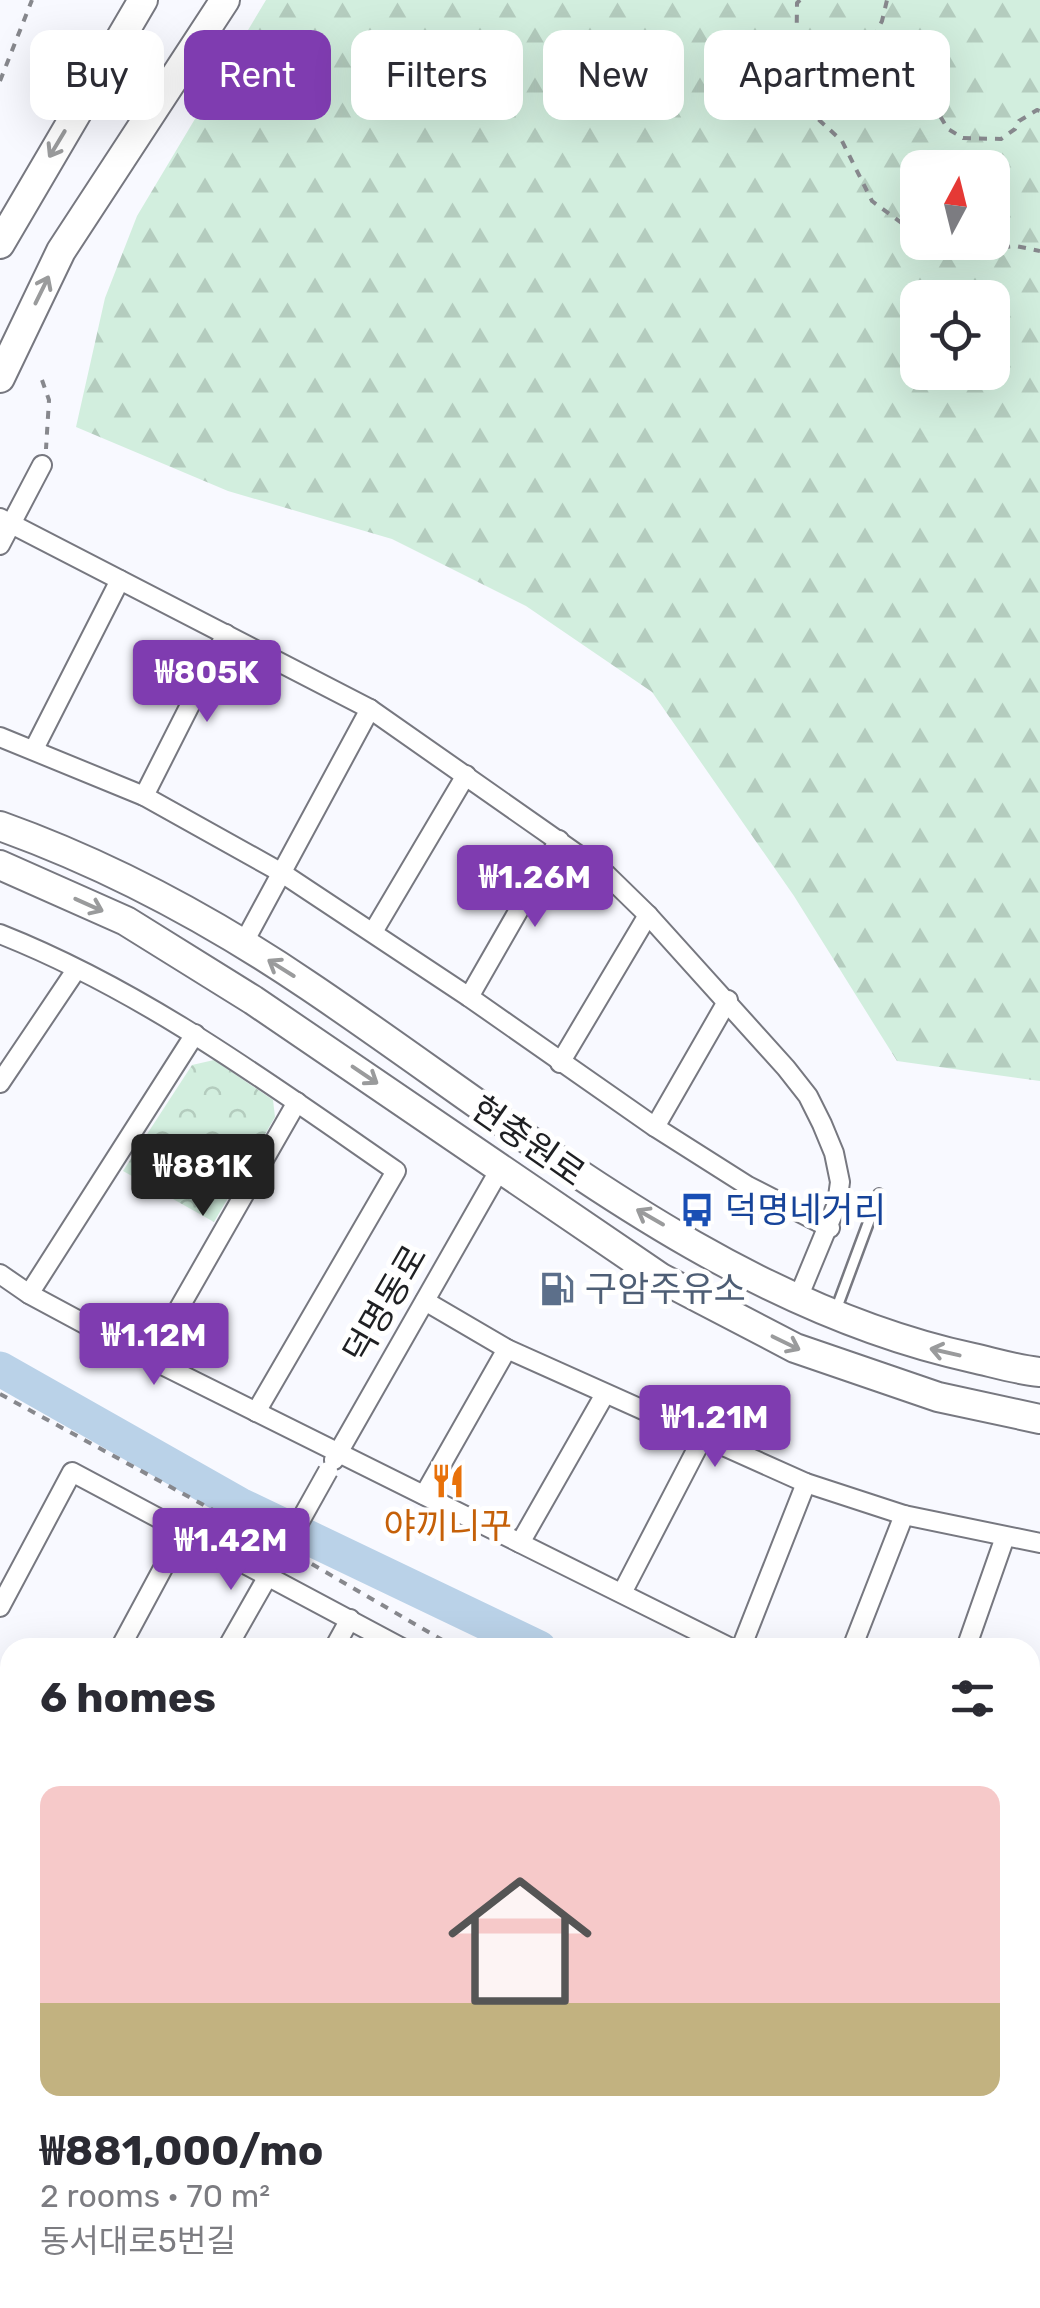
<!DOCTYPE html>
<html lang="en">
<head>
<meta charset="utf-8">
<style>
	:root { --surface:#fff; --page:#f7f7f7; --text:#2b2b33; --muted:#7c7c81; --accent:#7f3cb0 }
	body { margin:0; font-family:Rubik,"Noto Sans KR",sans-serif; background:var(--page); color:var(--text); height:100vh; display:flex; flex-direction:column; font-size:38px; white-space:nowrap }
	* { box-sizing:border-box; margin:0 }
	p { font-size:32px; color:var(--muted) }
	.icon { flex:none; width:55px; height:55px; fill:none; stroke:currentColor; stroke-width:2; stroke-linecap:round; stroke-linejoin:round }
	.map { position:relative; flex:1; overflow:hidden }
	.side { position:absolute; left:0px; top:1638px; width:1040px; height:672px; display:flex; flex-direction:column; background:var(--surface); border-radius:30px 30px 0 0; box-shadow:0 10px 40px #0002 }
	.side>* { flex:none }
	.hud { position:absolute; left:30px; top:30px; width:980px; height:90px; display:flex; gap:20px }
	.needle { width:65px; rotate:7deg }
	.fabs { position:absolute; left:900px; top:150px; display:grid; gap:20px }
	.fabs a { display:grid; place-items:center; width:110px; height:110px; border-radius:20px; background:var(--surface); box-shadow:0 10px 40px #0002; font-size:50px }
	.price { position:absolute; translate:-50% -85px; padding:0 22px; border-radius:10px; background:var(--accent); color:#fff; font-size:32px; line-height:65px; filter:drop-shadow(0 2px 5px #0008) }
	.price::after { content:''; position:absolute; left:50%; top:60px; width:30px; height:22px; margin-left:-15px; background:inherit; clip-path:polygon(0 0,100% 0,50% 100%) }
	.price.current { background:#222; color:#fff }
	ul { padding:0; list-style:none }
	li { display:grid; align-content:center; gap:20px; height:530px; padding:0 40px }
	li span { display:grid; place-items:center; height:310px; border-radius:20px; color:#555 }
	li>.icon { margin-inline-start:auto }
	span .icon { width:180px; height:180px; fill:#fffc; stroke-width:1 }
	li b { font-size:42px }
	h2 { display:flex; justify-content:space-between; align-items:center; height:120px; padding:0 40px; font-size:42px }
	.chip { padding:0 35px; border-radius:20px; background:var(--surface); box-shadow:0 10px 40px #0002; font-size:35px; line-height:90px }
	.chip.current { background:var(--accent); color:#fff }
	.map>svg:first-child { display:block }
	.forest { fill:url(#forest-firs); fill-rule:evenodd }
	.park { fill:url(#park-crowns) }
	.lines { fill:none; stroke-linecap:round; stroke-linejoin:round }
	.river { stroke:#bad2e8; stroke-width:35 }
	.service-casing { stroke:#777880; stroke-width:14 }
	.minor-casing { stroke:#777880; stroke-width:22 }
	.primary-casing { stroke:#777880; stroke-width:32 }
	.path { stroke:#87888d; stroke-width:4; stroke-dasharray:8 8; stroke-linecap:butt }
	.service { stroke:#fff; stroke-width:9 }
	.minor { stroke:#fff; stroke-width:18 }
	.primary { stroke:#fff; stroke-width:28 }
	.minor-bridge-casing { stroke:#777880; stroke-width:22; stroke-linecap:butt }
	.minor-bridge { stroke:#fff; stroke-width:18 }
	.oneway { stroke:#9a9b9c }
	.labels { text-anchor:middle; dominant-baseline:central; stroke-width:10; stroke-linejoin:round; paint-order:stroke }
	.street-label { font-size:35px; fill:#1f2023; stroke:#fff }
	.transit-label { font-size:35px; fill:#164399; stroke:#fff; text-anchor:start }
	.service-label { font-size:35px; fill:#4e5e75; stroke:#fff; text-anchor:start }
	.food-label { font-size:35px; fill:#c56008; stroke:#fff }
</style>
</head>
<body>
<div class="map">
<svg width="1040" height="2308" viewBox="0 0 1040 2308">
	<defs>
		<pattern id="forest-firs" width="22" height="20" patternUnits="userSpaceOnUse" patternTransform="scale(2.5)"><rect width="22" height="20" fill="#d2eede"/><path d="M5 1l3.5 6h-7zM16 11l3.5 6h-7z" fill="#b4ccbe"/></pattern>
		<pattern id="park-crowns" width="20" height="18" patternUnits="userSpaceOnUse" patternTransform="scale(2.5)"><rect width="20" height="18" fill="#d2eede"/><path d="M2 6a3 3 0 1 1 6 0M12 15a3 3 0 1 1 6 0" fill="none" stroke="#b4ccbe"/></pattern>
	</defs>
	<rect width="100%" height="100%" fill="#f8f9ff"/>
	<!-- forest -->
	<g class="forest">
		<path d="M266,0H1040V1081L897,1061L794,896L652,692L526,606L392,539L228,491L76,427L105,298L137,216ZM918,168H992V242H918ZM918,298H992V372H918Z"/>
		<path d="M0,1880L10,1888V2300H396L404,2308H0Z"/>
	</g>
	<!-- park -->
	<g class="park">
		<path d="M214,1060L273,1100L275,1117L214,1222L123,1171L192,1065Z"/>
		<path d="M428,2300H511L510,2308H434Z"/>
	</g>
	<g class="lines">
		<!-- river -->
		<g class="river">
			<path d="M0,1369L240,1505L539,1648"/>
			<path d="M1030,1858L1040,1862"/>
		</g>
		<!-- service casing -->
		<g class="service-casing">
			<path id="service" d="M837,1307L879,1194"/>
		</g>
		<!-- minor casing -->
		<g class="minor-casing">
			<g id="minor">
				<path d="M0,518L370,709L607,875L648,915L786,1068L808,1096L822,1124L834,1153L840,1182L837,1204L798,1298"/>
				<path d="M0,545L42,465"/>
				<path d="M0,737L144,796L282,873L469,997L655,1127L748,1186L830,1228"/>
				<path d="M34,749L120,580"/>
				<path d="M144,796L226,634"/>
				<path d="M373,932L466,775"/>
				<path d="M0,934C144,991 270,1084 396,1171L256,1412"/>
				<path d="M243,944L370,709"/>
				<path d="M469,997L559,840"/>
				<path d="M560,1063L648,915"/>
				<path d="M0,1083L76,970"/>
				<path d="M655,1127L728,1000"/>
				<path d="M0,1274L29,1294L150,1359L731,1648"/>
				<path d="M29,1294L195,1034"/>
				<path d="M425,1301L507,1349L806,1483L904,1515L1040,1543"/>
				<path d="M150,1359L297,1102"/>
				<path d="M334,1460L500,1169"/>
				<path d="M424,1495L507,1349"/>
				<path d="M520,1543L605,1394"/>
				<path d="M622,1593L702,1439"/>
				<path d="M0,1607L72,1472L402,1648"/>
				<path d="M120,1648L183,1531"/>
				<path d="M227,1648L272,1569"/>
				<path d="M334,1648L350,1619"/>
				<path d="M741,1648L806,1483"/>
				<path d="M852,1648L904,1515"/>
				<path d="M966,1648L1005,1537"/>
				<path d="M0,1713L10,1715"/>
				<path d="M1030,1777L1040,1782"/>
				<path d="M0,1810L10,1813"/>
				<path d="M1030,1922L1040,1924"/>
				<path d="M1030,2265L1040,2267"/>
				<path d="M539,2300L608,2308"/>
				<path d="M519,2308L520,2300"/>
				<path d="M864,2308L867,2300"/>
			</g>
		</g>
		<!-- primary casing -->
		<g class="primary-casing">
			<g id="primary">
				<path d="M0,244L143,0"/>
				<path d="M0,378L61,251L225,0"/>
				<path d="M0,826C109,865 213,921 309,986C516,1125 723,1304 973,1358C995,1363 1018,1370 1040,1372"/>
				<path d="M0,865L126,921L253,1000L661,1278L795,1348L938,1397L1040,1419"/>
			</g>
		</g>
		<!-- path -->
		<g class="path">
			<path d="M800,0L797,3L796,88L818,119L842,141L872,201L918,235"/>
			<path d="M796,39H832L866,52L876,67L921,85L948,129L963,138L1001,139L1015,129L1019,121L1037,110L1040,111"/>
			<path d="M866,52L882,21L887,0"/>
			<path d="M0,81L32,0"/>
			<path d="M940,242L964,251L1016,246L1040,251"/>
			<path d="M42,380L49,400L46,449"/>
			<path d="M0,1394L268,1540"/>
			<path d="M298,1556L456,1648"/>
			<path d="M1030,1886L1040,1890"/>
			<path d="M447,2300L457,2308"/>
			<path d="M423,2308L427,2300"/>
			<path d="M463,2308L481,2300"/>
		</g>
		<!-- service -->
		<use href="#service" class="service"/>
		<!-- minor -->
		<use href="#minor" class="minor"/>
		<!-- primary -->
		<use href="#primary" class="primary"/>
		<!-- minor-bridge casing -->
		<g class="minor-bridge-casing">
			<path id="minor-bridge" d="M276,1564L328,1471"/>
		</g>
		<!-- minor-bridge -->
		<use href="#minor-bridge" class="minor-bridge"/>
	</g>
	<!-- one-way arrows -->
	<defs><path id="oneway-shaft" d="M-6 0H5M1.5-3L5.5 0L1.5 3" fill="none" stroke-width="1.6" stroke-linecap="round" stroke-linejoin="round" transform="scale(2.5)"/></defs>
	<g class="oneway">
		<use href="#oneway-shaft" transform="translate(57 144) rotate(121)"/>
		<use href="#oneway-shaft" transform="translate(42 290) rotate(-64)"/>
		<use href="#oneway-shaft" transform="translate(89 905) rotate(24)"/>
		<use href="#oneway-shaft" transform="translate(281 968) rotate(-148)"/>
		<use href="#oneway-shaft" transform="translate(365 1075) rotate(34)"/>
		<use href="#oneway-shaft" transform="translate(650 1217) rotate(-150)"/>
		<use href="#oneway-shaft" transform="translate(786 1343) rotate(26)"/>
		<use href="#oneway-shaft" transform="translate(945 1352) rotate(-167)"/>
	</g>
	<!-- icons -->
	<defs>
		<g id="bus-bare" transform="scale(2.7)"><path d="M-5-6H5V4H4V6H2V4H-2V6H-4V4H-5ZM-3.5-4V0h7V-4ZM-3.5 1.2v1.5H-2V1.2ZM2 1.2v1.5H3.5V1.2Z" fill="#1a4fb4" stroke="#fff" stroke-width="2.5" paint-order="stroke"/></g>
		<g id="fuel-bare" transform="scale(2.7)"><path d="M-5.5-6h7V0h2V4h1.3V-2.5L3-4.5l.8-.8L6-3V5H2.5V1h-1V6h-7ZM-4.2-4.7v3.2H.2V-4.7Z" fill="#5c6f8a" stroke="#fff" stroke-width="2.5" paint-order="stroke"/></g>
		<g id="restaurant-bare" transform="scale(2.7)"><path d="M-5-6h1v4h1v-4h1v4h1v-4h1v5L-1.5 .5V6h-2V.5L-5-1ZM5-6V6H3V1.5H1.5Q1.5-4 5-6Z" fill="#e8710a" stroke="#fff" stroke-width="2.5" paint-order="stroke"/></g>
	</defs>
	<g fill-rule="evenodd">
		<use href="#bus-bare" x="697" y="1210"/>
		<use href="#fuel-bare" x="557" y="1289"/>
		<use href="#restaurant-bare" x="448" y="1481"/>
	</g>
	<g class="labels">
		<!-- street labels -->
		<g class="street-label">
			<text transform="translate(528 1141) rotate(35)">현충원로</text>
			<text transform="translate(385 1304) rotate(-60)">덕명동로</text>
		</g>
		<!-- transit labels -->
		<g class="transit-label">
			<text x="725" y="1210">덕명네거리</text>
		</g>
		<!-- service labels -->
		<g class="service-label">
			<text x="585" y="1289">구암주유소</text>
		</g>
		<!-- food labels -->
		<g class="food-label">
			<text x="448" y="1526">야끼니꾸</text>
		</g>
	</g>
</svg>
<div class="fabs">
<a><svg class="needle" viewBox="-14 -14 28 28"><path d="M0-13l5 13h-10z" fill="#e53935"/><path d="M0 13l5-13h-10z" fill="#7c7c81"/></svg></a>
<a><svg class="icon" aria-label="locate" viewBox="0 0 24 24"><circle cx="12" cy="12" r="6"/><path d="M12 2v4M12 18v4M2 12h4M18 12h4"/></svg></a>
</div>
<b class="price" style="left:207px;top:725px">₩805K</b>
<b class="price" style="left:535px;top:930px">₩1.26M</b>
<b class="price current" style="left:203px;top:1219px">₩881K</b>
<b class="price" style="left:154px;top:1388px">₩1.12M</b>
<b class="price" style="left:715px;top:1470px">₩1.21M</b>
<b class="price" style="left:231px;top:1593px">₩1.42M</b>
<div class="hud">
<a class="chip">Buy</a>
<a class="chip current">Rent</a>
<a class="chip">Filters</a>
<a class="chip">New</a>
<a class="chip">Apartment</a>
</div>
<section class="side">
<h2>6 homes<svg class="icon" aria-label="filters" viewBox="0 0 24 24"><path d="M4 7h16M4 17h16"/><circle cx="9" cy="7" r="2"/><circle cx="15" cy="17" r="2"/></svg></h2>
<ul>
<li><span style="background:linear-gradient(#f6c9c9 70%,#c2b280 0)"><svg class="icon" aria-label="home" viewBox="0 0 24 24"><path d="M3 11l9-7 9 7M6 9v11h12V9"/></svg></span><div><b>₩881,000/mo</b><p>2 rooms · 70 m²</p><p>동서대로5번길</p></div></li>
</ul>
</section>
</div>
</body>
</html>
